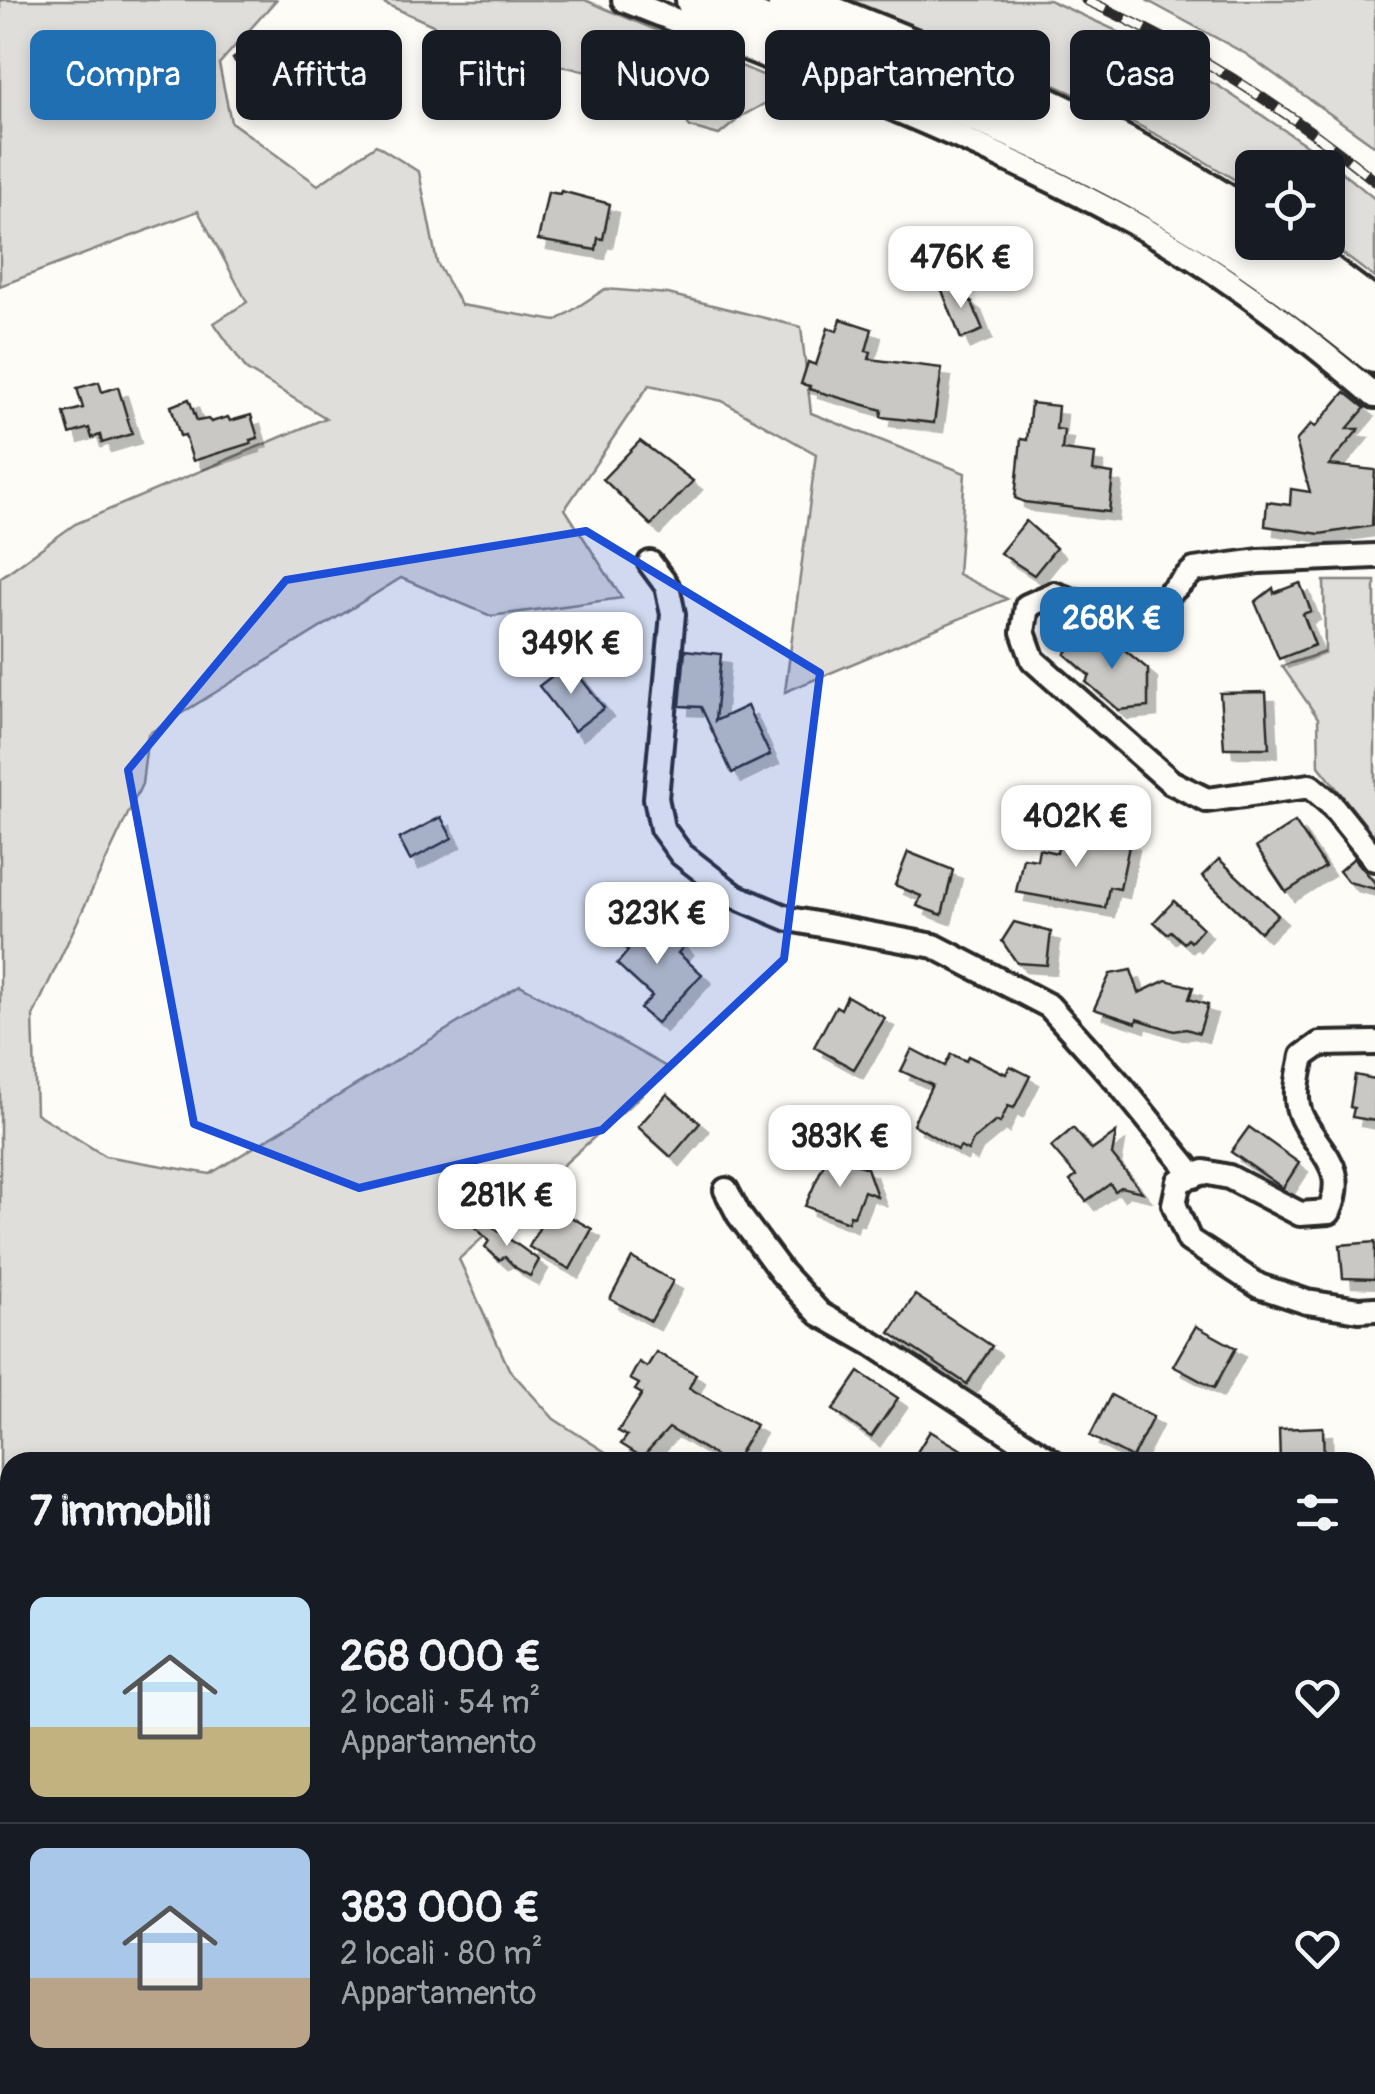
<!DOCTYPE html>
<html lang="it">
<head>
<meta charset="utf-8">
<style>
	:root { --surface:#171b24; --page:#242831; --text:#f1f3f6; --muted:#9ea1a6; --line:#363941; --accent:#1f6fb2 }
	body { margin:0; font-family:Pangolin,sans-serif; background:var(--page); color:var(--text); height:100vh; display:flex; flex-direction:column; font-size:38px; white-space:nowrap }
	* { box-sizing:border-box; margin:0 }
	p { font-size:32px; color:var(--muted) }
	.icon { flex:none; width:55px; height:55px; fill:none; stroke:currentColor; stroke-width:2; stroke-linecap:round; stroke-linejoin:round }
	.map { position:relative; flex:1; overflow:hidden }
	.drawer { position:absolute; left:0px; top:1452px; width:1375px; height:642px; display:flex; flex-direction:column; background:var(--surface); border-radius:30px 30px 0 0; box-shadow:0 5px 15px #0003 }
	.drawer>* { flex:none }
	.banner { position:absolute; left:30px; top:30px; width:1315px; height:90px; display:flex; gap:20px }
	.fabs { position:absolute; left:1235px; top:150px; display:grid; gap:20px }
	.fabs a { display:grid; place-items:center; width:110px; height:110px; border-radius:15px; background:var(--surface); box-shadow:0 5px 15px #0003; font-size:50px }
	.price { position:absolute; translate:-50% -85px; padding:0 22px; border-radius:20px; background:#fff; color:#222; font-size:32px; line-height:65px; filter:drop-shadow(0 2px 5px #0008) }
	.price::after { content:''; position:absolute; left:50%; top:60px; width:30px; height:22px; margin-left:-15px; background:inherit; clip-path:polygon(0 0,100% 0,50% 100%) }
	.price.active { background:var(--accent); color:#fff }
	ul { padding:0; list-style:none }
	li { display:flex; align-items:center; gap:30px; height:250px; padding:0 30px }
	li+li { border-top:2px solid var(--line) }
	li span { display:grid; place-items:center; flex:none; width:280px; height:200px; border-radius:15px; color:#555 }
	li>.icon { margin-inline-start:auto }
	span .icon { width:120px; height:120px; fill:#fffc; stroke-width:1 }
	li b { font-size:42px }
	h2 { display:flex; justify-content:space-between; align-items:center; height:120px; padding:0 30px; font-size:42px }
	.tag { padding:0 35px; border-radius:15px; background:var(--surface); box-shadow:0 5px 15px #0003; font-size:35px; line-height:90px }
	.tag.active { background:var(--accent); color:#fff }
	.map>svg:first-child { display:block }
	.green { fill:#dfdeda; stroke:#858482; stroke-width:2.5 }
	.building { fill:#c9c8c4; stroke:#2b2b2b; stroke-width:2.5; filter:url(#shadow) }
	.lines { fill:none; stroke-linecap:round; stroke-linejoin:round }
	.street-casing { stroke:#2b2b2b; stroke-width:30 }
	.highway-casing { stroke:#2b2b2b; stroke-width:48 }
	.street { stroke:#fdfcf7; stroke-width:22 }
	.highway { stroke:#fdfcf7; stroke-width:40 }
	.rail-casing { stroke:#2b2b2b; stroke-width:11 }
	.rail { stroke:#fdfcf7; stroke-width:8; stroke-dasharray:22; stroke-linecap:butt }
	.marked { fill:#1d4ed8; fill-opacity:0.2; stroke:#1d4ed8; stroke-width:8; stroke-linejoin:round }
</style>
</head>
<body>
<div class="map">
<svg width="1375" height="2094" viewBox="0 0 1375 2094">
	<defs>
		<filter id="shadow"><feDropShadow dx="9" dy="9" stdDeviation="0" flood-color="#0004"/></filter>
	</defs>
	<rect width="100%" height="100%" fill="#fdfcf7"/>
	<filter id="ink" filterUnits="userSpaceOnUse"><feTurbulence type="fractalNoise" baseFrequency=".01" numOctaves="2"/><feDisplacementMap in="SourceGraphic" scale="20" xChannelSelector="R" yChannelSelector="G"/><feConvolveMatrix kernelMatrix="1 2 1 2 8 2 1 2 1" color-interpolation-filters="sRGB"/></filter>
	<g filter="url(#ink)">
		<!-- green -->
		<g class="green">
			<path d="M0,0H276L219,64L231,122L318,185L376,145L419,172L437,263L461,305L556,321L605,289L668,294L801,327L811,413L965,473L958,574L1007,599L785,692L816,454L722,401L649,385L565,509L622,598L491,616L401,578L148,734L142,784L33,1016L36,1113L105,1156L210,1174L520,985L670,1069L459,1259L509,1369L554,1419L621,1462H10V1683L0,1689V578L75,524L326,418L247,370L214,323L247,302L198,211L0,286Z"/>
			<path d="M377,0H585L793,88L742,116L719,135L690,127L665,91L448,38L433,25Z"/>
			<path d="M845,0H1049L1113,29L1220,87L1324,157L1375,199V278L1327,242L1328,168H1252V191C1128,109 984,54 845,0Z"/>
			<path d="M1146,0H1375V146L1246,54Z"/>
			<path d="M1324,581H1375V837L1319,766L1318,718L1282,666L1325,652Z"/>
			<path d="M1375,1995V2094H1090L1087,2085H1365V1999Z"/>
		</g>
		<!-- building -->
		<g class="building">
			<path d="M298,34L317,59L281,90L278,86L258,101L238,76L244,72L233,59L249,46L263,60Z"/>
			<path d="M561,191L610,204L603,239L598,238L596,250L538,240L548,192L560,194Z"/>
			<path d="M936,275L972,302L983,330L961,339Z"/>
			<path d="M841,319L872,329L866,351L871,352L869,359L942,368L934,423L881,417L882,410L809,389L810,386L801,384L808,362L816,365L828,328L837,331Z"/>
			<path d="M99,382L102,392L118,387L132,434L102,443L100,435L92,438L89,428L70,434L64,413L83,408L77,388Z"/>
			<path d="M1345,392L1365,408L1347,429H1359L1329,465L1375,470L1372,526L1320,534L1265,526L1267,502L1290,505L1291,489L1310,492L1296,441L1311,424L1315,427Z"/>
			<path d="M189,399L197,421L208,419L211,422L228,417L230,421L251,415L258,438L250,440L251,443L193,461L185,435L180,436L171,406Z"/>
			<path d="M1031,403L1058,406L1056,429L1064,430L1062,450L1095,454L1093,471L1113,474L1109,512L1024,502L1015,498L1021,439L1027,440Z"/>
			<path d="M640,441L693,481L651,525L603,479Z"/>
			<path d="M1026,521L1056,548L1034,575L1000,553Z"/>
			<path d="M1300,583L1311,611L1303,614L1315,645L1279,659L1255,602L1273,588L1274,593Z"/>
			<path d="M1086,629L1108,648L1114,641L1148,669V707L1119,710L1086,682L1090,676L1065,654Z"/>
			<path d="M685,650L721,654L715,721L747,706L770,755L732,773L701,707L680,706Z"/>
			<path d="M569,663L604,708L574,731L539,686Z"/>
			<path d="M1266,692L1269,748H1224L1220,693Z"/>
			<path d="M441,817L452,838L410,860L399,839Z"/>
			<path d="M1295,822L1325,867L1286,892L1256,847Z"/>
			<path d="M1062,830L1130,841L1120,889L1109,887L1105,908L1016,892L1023,858L1037,860L1039,849L1057,853Z"/>
			<path d="M908,852L953,870L942,915L917,906L921,896L895,885Z"/>
			<path d="M1354,858L1375,883V889L1348,882L1339,871Z"/>
			<path d="M1219,859L1278,915L1260,932L1202,876Z"/>
			<path d="M1174,901L1203,928L1191,942L1188,939L1184,943L1171,931L1167,934L1154,922Z"/>
			<path d="M654,919L684,946L678,953L702,974L657,1023L640,1009L652,996L617,964L628,951L616,937L630,922L642,933Z"/>
			<path d="M1014,922L1051,932L1047,965L1017,963L1002,941Z"/>
			<path d="M1131,970L1139,993L1166,980L1193,987L1189,999L1208,1005L1199,1033L1186,1029L1174,1031L1137,1019L1136,1023L1094,1009L1110,974Z"/>
			<path d="M847,996L885,1018L854,1069L814,1047L836,1006L841,1009Z"/>
			<path d="M912,1049L945,1066L951,1054L966,1061L968,1056L1006,1074L1010,1066L1030,1076L1014,1108L1008,1106L1000,1123L996,1121L973,1140L968,1151L960,1147L958,1151L913,1124L932,1085L901,1071Z"/>
			<path d="M1355,1075L1375,1079V1121L1352,1117L1354,1108L1350,1107Z"/>
			<path d="M667,1094L700,1123L671,1157L638,1127Z"/>
			<path d="M1249,1127L1299,1163L1283,1188L1231,1152Z"/>
			<path d="M1073,1128L1092,1150L1116,1133L1112,1155L1142,1192L1121,1187L1115,1191L1110,1184L1086,1201L1070,1181L1076,1176L1051,1147Z"/>
			<path d="M825,1161L845,1169L848,1161L867,1168L877,1196L864,1191L854,1216L850,1215L848,1222L805,1206Z"/>
			<path d="M551,1206L592,1229L570,1269L529,1247Z"/>
			<path d="M481,1219L539,1260L530,1276L516,1268L505,1257L499,1260L485,1247L489,1241L475,1227Z"/>
			<path d="M1375,1242V1279L1343,1278L1340,1245Z"/>
			<path d="M632,1258L673,1281L651,1321L610,1299Z"/>
			<path d="M915,1295L992,1346L967,1384L890,1333Z"/>
			<path d="M1196,1326L1236,1348L1214,1388L1173,1366Z"/>
			<path d="M656,1352L696,1374L689,1388L756,1425L734,1462H726L669,1428L642,1457L621,1444L627,1436L618,1431L642,1394L635,1390L639,1384L630,1379L639,1362L647,1367Z"/>
			<path d="M859,1372L898,1398L871,1437L833,1410Z"/>
			<path d="M1111,1395L1153,1417L1132,1458L1090,1436Z"/>
			<path d="M1323,1427L1324,1462H1280L1279,1429Z"/>
			<path d="M930,1431L982,1462H911Z"/>
		</g>
		<g class="lines">
			<!-- street casing -->
			<g class="street-casing">
				<g id="street">
					<path d="M624,0C808,73 995,143 1167,242C1241,286 1309,340 1375,396"/>
					<path d="M1375,556L1259,561L1194,570L1161,601L1115,616L1054,594L1027,606L1023,632L1033,660L1171,782L1207,800L1310,786L1329,802L1375,859"/>
					<path d="M650,563L667,586L673,614L656,798L662,828L681,854L735,896L789,919L934,946L1049,1006L1122,1087L1194,1176"/>
					<path d="M1375,1043L1320,1044L1303,1056C1299,1076 1292,1098 1302,1118C1320,1154 1349,1167 1329,1212L1300,1214L1229,1177L1204,1172L1179,1181L1174,1204L1189,1240L1259,1286L1307,1302L1359,1310L1375,1309"/>
					<path d="M726,1190L739,1215L782,1273L820,1314L873,1344L1053,1462"/>
					<path d="M1365,1523L1375,1521"/>
					<path d="M0,1724L10,1720"/>
					<path d="M404,2085L408,2094"/>
					<path d="M238,2094V2085"/>
					<path d="M483,2094L484,2085"/>
					<path d="M836,2094L910,2085"/>
				</g>
			</g>
			<!-- highway casing -->
			<g class="highway-casing">
				<g id="highway">
					<path d="M697,0C868,68 1047,129 1203,227C1264,264 1320,308 1375,352"/>
					<path d="M788,0C948,63 1109,127 1252,223"/>
					<path d="M1282,242L1375,312"/>
				</g>
			</g>
			<!-- street -->
			<use href="#street" class="street"/>
			<!-- highway -->
			<use href="#highway" class="highway"/>
			<!-- rail casing -->
			<g class="rail-casing">
				<path id="rail" d="M1086,0C1190,47 1287,109 1375,181"/>
			</g>
			<!-- rail -->
			<use href="#rail" class="rail"/>
		</g>
	</g>
	<!-- marked area -->
	<path class="marked" d="M586,531L820,673L784,959L602,1130L359,1188L194,1124L128,770L286,580Z"/>
</svg>
<div class="fabs">
<a><svg class="icon" aria-label="locate" viewBox="0 0 24 24"><circle cx="12" cy="12" r="6"/><path d="M12 2v4M12 18v4M2 12h4M18 12h4"/></svg></a>
</div>
<b class="price" style="left:961px;top:311px">476K €</b>
<b class="price active" style="left:1112px;top:672px">268K €</b>
<b class="price" style="left:571px;top:697px">349K €</b>
<b class="price" style="left:1076px;top:870px">402K €</b>
<b class="price" style="left:657px;top:967px">323K €</b>
<b class="price" style="left:840px;top:1190px">383K €</b>
<b class="price" style="left:507px;top:1249px">281K €</b>
<div class="banner">
<a class="tag active">Compra</a>
<a class="tag">Affitta</a>
<a class="tag">Filtri</a>
<a class="tag">Nuovo</a>
<a class="tag">Appartamento</a>
<a class="tag">Casa</a>
</div>
<section class="drawer">
<h2>7 immobili<svg class="icon" aria-label="filters" viewBox="0 0 24 24"><path d="M4 7h16M4 17h16"/><circle cx="9" cy="7" r="2"/><circle cx="15" cy="17" r="2"/></svg></h2>
<ul>
<li><span style="background:linear-gradient(#bfe0f5 65%,#c2b280 0)"><svg class="icon" aria-label="home" viewBox="0 0 24 24"><path d="M3 11l9-7 9 7M6 9v11h12V9"/></svg></span><div><b>268 000 €</b><p>2 locali · 54 m²</p><p>Appartamento</p></div><svg class="icon" aria-label="heart" viewBox="0 0 24 24"><path d="M12 20l-8-8c-3-5 5-10 8-4 3-6 11-1 8 4z"/></svg></li>
<li><span style="background:linear-gradient(#a9c7e8 65%,#b9a48a 0)"><svg class="icon" aria-label="home" viewBox="0 0 24 24"><path d="M3 11l9-7 9 7M6 9v11h12V9"/></svg></span><div><b>383 000 €</b><p>2 locali · 80 m²</p><p>Appartamento</p></div><svg class="icon" aria-label="heart" viewBox="0 0 24 24"><path d="M12 20l-8-8c-3-5 5-10 8-4 3-6 11-1 8 4z"/></svg></li>
</ul>
</section>
</div>
</body>
</html>
